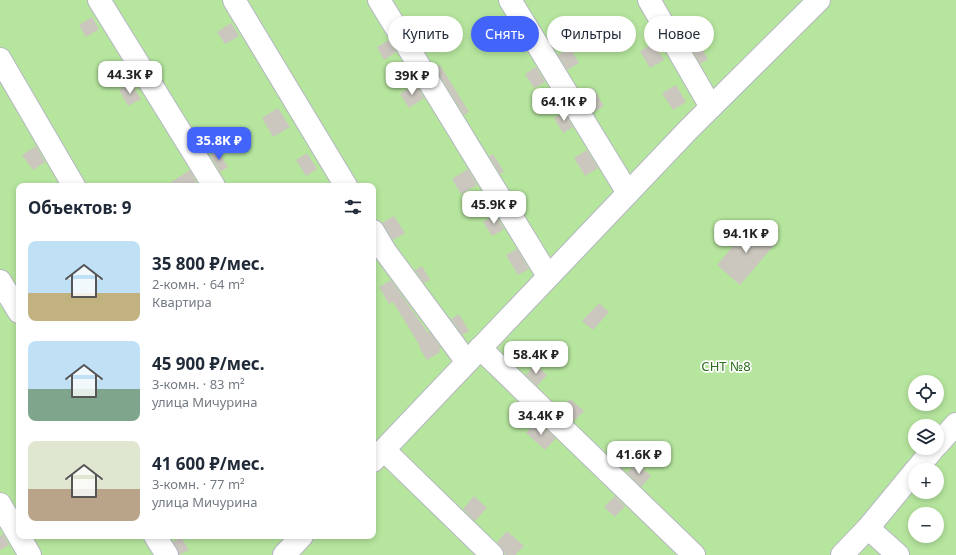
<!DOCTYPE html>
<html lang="ru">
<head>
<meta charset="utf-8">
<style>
	:root { --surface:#fff; --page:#f2f2f3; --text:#1f2937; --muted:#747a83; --accent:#4264fb }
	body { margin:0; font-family:"Noto Sans",sans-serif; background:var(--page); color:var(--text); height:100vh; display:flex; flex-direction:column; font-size:15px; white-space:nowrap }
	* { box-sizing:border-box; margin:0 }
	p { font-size:13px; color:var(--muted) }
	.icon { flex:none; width:22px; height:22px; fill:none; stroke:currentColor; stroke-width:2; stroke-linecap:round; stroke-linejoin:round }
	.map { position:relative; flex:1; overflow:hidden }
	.drawer { position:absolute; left:16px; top:183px; width:360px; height:356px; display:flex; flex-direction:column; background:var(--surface); border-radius:8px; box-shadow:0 2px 6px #0003 }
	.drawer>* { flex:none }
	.hud { position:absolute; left:388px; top:16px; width:380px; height:36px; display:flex; gap:8px }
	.buttons { position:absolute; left:908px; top:375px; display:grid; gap:8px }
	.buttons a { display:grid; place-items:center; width:36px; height:36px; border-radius:50%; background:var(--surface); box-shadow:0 2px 6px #0003; font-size:20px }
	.price { position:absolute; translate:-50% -34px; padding:0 9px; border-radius:8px; background:#fff; color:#222; font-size:13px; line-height:26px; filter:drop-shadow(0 1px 2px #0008) }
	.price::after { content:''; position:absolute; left:50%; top:24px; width:12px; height:9px; margin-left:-6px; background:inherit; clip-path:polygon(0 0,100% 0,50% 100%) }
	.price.on { background:var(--accent); color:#fff }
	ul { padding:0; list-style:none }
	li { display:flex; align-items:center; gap:12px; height:100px; padding:0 12px }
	li span { display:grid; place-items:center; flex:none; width:112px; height:80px; border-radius:8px; color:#555 }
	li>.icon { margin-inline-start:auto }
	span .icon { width:48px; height:48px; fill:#fffc; stroke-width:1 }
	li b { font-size:17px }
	h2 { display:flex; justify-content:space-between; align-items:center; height:48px; padding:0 12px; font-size:17px }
	.tag { padding:0 14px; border-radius:18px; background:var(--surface); box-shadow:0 2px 6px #0003; font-size:14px; line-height:36px }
	.tag.on { background:var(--accent); color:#fff }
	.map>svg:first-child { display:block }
	.green { fill:#b6e59e; fill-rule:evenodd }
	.building { fill:#cbc7bf }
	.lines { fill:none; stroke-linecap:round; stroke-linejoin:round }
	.minor-casing { stroke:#b4b7c1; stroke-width:24 }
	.minor { stroke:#fff; stroke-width:22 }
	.labels { text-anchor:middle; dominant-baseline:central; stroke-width:3.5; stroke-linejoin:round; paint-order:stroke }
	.park-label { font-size:13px; fill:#2c6e1b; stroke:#fff }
</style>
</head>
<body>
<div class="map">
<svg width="956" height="555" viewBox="0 0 956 555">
	<rect width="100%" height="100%" fill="#efe9e1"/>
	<!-- green -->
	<path class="green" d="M0,0H956V555H0ZM19,186H373V536H19ZM915,382H937V404H915ZM915,426H937V448H915ZM915,470H937V492H915ZM915,514H937V536H915Z"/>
	<!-- building -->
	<g class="building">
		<path d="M92,17L99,29L86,37L79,25Z"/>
		<path d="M423,18L431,31L418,39L410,26Z"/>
		<path d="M507,21L518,38L505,46L495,29Z"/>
		<path d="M231,23L239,36L225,44L217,32Z"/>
		<path d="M389,40L396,52L384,60L377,47Z"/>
		<path d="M698,42L708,59L700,64L691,47Z"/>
		<path d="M654,43L664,60L650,68L640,51Z"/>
		<path d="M570,48L579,63L567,70L558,55Z"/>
		<path d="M440,65L469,112L464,115L435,68Z"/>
		<path d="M536,67L545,82L534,88L525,74Z"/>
		<path d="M131,83L141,99L128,106L119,90Z"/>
		<path d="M416,84L424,98L409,108L400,94Z"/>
		<path d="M676,85L686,102L673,110L662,93Z"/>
		<path d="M593,88L604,106L593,112L582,94Z"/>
		<path d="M278,108L290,127L273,137L262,118Z"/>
		<path d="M564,112L573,127L563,133L554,118Z"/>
		<path d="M36,146L45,162L33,170L22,155Z"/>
		<path d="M587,150L598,168L585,176L574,158Z"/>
		<path d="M218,151L228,167L220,172L210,155Z"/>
		<path d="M307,153L317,169L306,176L296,160Z"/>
		<path d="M493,154L504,172L500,174L489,156Z"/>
		<path d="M468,169L477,185L461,194L452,179Z"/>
		<path d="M190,170L197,183L193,186H165Z"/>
		<path d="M495,214L504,229L492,236L483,222Z"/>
		<path d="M394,216L405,233L393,240L382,223Z"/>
		<path d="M752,224L775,244L740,285L717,265Z"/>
		<path d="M517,249L529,269L518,275L506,255Z"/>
		<path d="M422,266L430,280L424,283L415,270Z"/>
		<path d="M391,280L428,333L430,332L441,348L439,349L440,352L427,360L419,347L420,346L393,302L389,304L379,287Z"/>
		<path d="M599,303L609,312L593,330L582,321Z"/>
		<path d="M459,314L469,331L462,335L451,319Z"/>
		<path d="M535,364L547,375L537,386L526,375Z"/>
		<path d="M570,399L584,411L574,421L561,409Z"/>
		<path d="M537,421L556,438L545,450L526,433Z"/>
		<path d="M636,463L651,476L641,487L627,473Z"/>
		<path d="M474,496L487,508L475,521L463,509Z"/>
		<path d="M615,496L625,506L615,517L604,507Z"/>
		<path d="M507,531L524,546L515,555H505L497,542Z"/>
		<path d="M3,534L9,545L0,550V536Z"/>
		<path d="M181,537L189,550L179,555L173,542Z"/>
	</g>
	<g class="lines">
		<!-- minor casing -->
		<g class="minor-casing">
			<g id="minor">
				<path d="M99,0L214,186"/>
				<path d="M234,0L346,186"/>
				<path d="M379,0L548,276"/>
				<path d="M510,0L628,193"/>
				<path d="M649,0L711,107"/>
				<path d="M0,59L74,186"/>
				<path d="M373,231L385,251L467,362"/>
				<path d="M0,281L19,312"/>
				<path d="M480,348L694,555"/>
				<path d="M937,445L956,424"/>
				<path d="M384,450L492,555"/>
				<path d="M373,461L689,129L819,0"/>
				<path d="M916,470L934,448"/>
				<path d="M0,504L30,555"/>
				<path d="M868,528L898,555"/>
				<path d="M155,536L167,555"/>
				<path d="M284,555L302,536"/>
				<path d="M842,555L868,528L915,471"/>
			</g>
		</g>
		<!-- minor -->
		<use href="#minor" class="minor"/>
	</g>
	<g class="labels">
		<!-- park labels -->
		<g class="park-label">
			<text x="726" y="366">СНТ №8</text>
		</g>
	</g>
</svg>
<div class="buttons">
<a><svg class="icon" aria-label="locate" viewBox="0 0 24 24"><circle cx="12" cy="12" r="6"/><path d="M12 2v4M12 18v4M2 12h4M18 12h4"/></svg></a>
<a><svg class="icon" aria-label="layers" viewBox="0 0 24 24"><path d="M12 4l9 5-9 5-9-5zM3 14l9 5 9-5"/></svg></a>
<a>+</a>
<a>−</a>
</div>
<b class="price" style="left:130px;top:95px">44.3K ₽</b>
<b class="price" style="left:412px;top:96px">39K ₽</b>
<b class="price" style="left:564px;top:122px">64.1K ₽</b>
<b class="price on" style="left:219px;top:161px">35.8K ₽</b>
<b class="price" style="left:494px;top:225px">45.9K ₽</b>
<b class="price" style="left:746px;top:254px">94.1K ₽</b>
<b class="price" style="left:536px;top:375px">58.4K ₽</b>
<b class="price" style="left:541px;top:436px">34.4K ₽</b>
<b class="price" style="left:639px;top:475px">41.6K ₽</b>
<div class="hud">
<a class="tag">Купить</a>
<a class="tag on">Снять</a>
<a class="tag">Фильтры</a>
<a class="tag">Новое</a>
</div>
<section class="drawer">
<h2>Объектов: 9<svg class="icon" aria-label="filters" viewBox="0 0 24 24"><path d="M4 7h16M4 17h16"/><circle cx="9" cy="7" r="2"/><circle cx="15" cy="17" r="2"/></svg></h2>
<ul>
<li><span style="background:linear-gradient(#bfe0f5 65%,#c2b280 0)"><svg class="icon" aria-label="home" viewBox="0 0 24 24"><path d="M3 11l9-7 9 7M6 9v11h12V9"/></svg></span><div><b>35 800 ₽/мес.</b><p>2-комн. · 64 m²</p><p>Квартира</p></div></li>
<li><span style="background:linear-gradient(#bfe0f5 60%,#7fa58c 0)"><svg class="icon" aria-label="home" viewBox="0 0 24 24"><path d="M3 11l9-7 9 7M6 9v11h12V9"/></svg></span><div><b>45 900 ₽/мес.</b><p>3-комн. · 83 m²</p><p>улица Мичурина</p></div></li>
<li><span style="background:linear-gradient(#dfe7d0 60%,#b9a48a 0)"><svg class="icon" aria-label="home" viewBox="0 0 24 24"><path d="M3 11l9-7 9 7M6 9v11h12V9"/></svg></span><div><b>41 600 ₽/мес.</b><p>3-комн. · 77 m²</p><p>улица Мичурина</p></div></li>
</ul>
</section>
</div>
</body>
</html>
